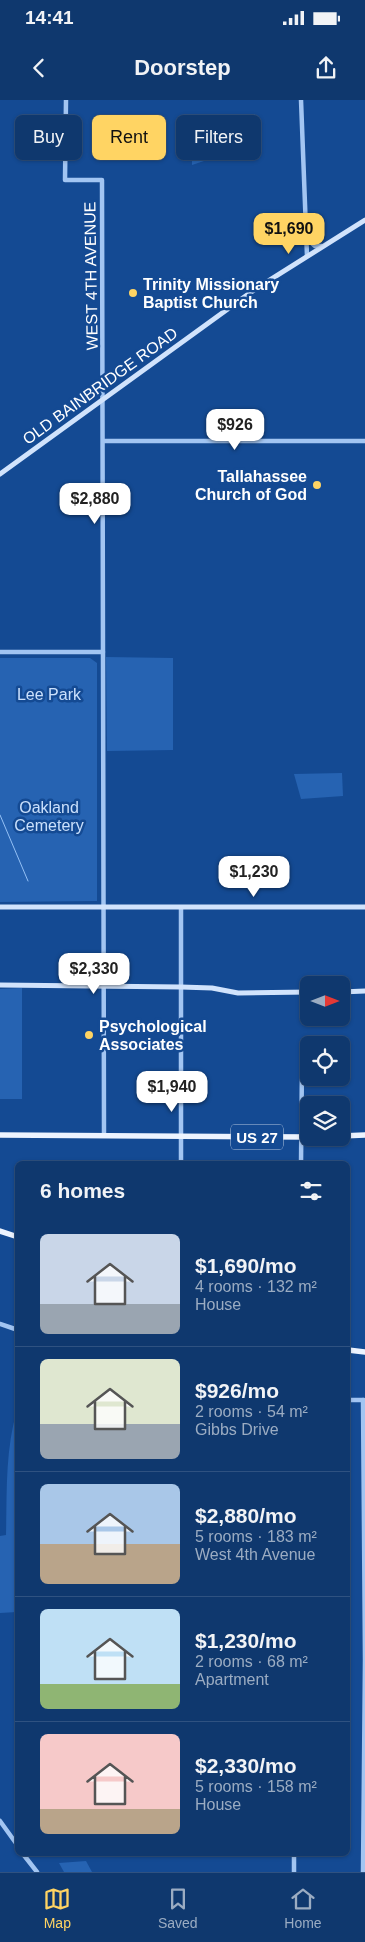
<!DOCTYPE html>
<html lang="en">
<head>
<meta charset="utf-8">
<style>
	:root { --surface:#0f386e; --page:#183f73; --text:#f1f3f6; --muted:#9bacc2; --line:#2f5281; --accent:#ffd463 }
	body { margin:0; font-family:Helvetica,sans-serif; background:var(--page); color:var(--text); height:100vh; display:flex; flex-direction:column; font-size:19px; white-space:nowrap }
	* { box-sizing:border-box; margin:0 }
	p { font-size:16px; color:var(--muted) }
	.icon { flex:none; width:28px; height:28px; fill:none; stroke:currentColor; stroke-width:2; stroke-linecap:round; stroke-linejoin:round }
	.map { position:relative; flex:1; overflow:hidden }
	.drawer { position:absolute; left:15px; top:1061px; width:335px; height:695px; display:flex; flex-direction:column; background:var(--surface); border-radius:8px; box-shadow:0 1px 4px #0004,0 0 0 1px var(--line) }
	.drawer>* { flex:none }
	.banner { position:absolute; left:15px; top:15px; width:335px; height:45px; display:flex; gap:10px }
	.needle { width:32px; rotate:90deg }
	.controls { position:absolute; left:300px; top:876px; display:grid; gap:10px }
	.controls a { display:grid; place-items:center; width:50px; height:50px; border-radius:8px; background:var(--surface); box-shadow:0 1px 4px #0004,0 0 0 1px var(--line); font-size:25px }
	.price { position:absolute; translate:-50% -42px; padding:0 11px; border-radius:10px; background:#fff; color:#222; font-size:16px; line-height:32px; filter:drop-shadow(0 1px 2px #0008) }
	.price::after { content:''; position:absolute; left:50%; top:30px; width:15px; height:11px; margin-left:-8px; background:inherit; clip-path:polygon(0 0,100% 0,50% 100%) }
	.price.selected { background:var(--accent); color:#111 }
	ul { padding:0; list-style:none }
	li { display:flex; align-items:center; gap:15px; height:125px; padding:0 25px }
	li+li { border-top:1px solid var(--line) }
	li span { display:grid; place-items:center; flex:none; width:140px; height:100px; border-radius:8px; color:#555 }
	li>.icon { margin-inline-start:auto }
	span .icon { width:60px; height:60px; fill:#fffc; stroke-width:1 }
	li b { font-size:21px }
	h2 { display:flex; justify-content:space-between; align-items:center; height:60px; padding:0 25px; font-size:21px }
	.tag { padding:0 18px; border-radius:8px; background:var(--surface); box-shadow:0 1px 4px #0004,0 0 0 1px var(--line); font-size:18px; line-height:45px }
	.tag.selected { background:var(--accent); color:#111 }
	.status { display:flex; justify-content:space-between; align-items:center; height:35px; padding:0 25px; background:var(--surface); direction:ltr }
	.status svg { height:14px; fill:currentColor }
	header { display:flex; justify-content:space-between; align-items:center; height:65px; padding:0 25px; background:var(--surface); font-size:22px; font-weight:700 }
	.tab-bar { display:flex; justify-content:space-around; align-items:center; height:70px; border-top:1px solid var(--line); background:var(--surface); font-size:14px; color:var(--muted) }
	.tab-bar a { display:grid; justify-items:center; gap:2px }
	.tab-bar .selected { color:var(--accent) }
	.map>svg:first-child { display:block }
	.green { fill:#2663b2 }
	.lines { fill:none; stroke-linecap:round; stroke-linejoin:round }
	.stream { stroke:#94c0f5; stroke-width:1 }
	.tertiary { stroke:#a2c5f2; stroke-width:4.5 }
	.secondary { stroke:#d1e3fc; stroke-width:5 }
	.primary { stroke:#edf4ff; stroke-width:5.5 }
	.poi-dot { fill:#ffd463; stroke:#144a93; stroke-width:2 }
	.labels { text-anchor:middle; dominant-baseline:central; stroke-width:5; stroke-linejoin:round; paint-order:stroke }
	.shield { fill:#144a93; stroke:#b8c9df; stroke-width:1 }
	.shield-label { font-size:15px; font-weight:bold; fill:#fff }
	.street-label { font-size:16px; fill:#fff; stroke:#144a93 }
	.poi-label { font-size:16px; font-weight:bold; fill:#fff; stroke:#144a93; text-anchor:start }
	.park-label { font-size:16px; fill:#cae0fc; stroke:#144a93 }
</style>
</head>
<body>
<div class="status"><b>14:41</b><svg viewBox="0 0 49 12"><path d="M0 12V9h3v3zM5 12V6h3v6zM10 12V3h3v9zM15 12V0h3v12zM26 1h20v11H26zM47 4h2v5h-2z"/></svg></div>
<header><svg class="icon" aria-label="back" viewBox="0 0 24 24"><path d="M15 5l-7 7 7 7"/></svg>Doorstep<svg class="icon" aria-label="share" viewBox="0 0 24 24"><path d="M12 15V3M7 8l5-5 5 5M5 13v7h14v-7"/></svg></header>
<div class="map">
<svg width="365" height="1772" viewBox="0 0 365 1772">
	<rect width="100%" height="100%" fill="#144a93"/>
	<!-- green -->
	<g class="green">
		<path d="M255,14V35H231L230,15Z"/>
		<path d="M184,37L205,38L209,48L205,54L207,60L192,65V59L204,54L199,50L191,54Z"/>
		<path d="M106,557L173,558V650L107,651Z"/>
		<path d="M0,558H90L97,563V801L0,802Z"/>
		<path d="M342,673L343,696L301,699L294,674Z"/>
		<path d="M22,888V999H0V889Z"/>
		<path d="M17,1310V1512L0,1513V1436L6,1435C7,1393 5,1351 17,1310Z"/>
		<path d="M86,1761L92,1772H64L59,1763Z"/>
	</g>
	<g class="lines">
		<!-- stream -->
		<path class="stream" d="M0,715L28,781"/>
		<!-- tertiary -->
		<g class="tertiary">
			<path d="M66,0L65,80H102L104,1035"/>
			<path d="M301,0L307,156"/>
			<path d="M307,139L315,146H322"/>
			<path d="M104,341H365"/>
			<path d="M0,552H103"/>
			<path d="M181,808V1064"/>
			<path d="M301,1064L302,961"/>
			<path d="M0,1224L18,1230"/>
			<path d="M348,1300H364"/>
			<path d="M0,1721L18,1746"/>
			<path d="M23,1754L37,1772"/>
			<path d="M294,1772V1754"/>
			<path d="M363,1772L365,1559L363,1300"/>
		</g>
		<!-- secondary -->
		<g class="secondary">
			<path d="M0,374L254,190L365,120"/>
			<path d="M0,807H365"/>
			<path d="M0,885L181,887L212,888L238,893L309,892"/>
			<path d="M341,892L365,891"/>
		</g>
		<!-- primary -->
		<g class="primary">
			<path d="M0,1035L309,1037"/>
			<path d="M341,1036L365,1035"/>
			<path d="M0,1131L18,1137"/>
			<path d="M348,1250L365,1252"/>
		</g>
	</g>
	<!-- markers -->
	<g class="poi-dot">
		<circle cx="133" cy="193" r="5"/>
		<circle cx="317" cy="385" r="5"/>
		<circle cx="89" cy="935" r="5"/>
	</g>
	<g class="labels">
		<!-- shield labels -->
		<rect class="shield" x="231" y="1024.5" width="52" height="25" rx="4"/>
		<g class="shield-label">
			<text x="257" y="1037">US 27</text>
		</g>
		<!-- street labels -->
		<g class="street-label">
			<text transform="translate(91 176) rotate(-91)">WEST 4TH AVENUE</text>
			<text transform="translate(100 286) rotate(-36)">OLD BAINBRIDGE ROAD</text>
		</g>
		<!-- poi labels -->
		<g class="poi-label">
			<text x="143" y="184">Trinity Missionary<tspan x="143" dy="18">Baptist Church</tspan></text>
			<text x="307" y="376" text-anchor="end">Tallahassee<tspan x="307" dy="18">Church of God</tspan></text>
			<text x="99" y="926">Psychological<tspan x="99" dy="18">Associates</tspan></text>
		</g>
		<!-- park labels -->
		<g class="park-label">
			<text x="49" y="594">Lee Park</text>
			<text x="49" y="707">Oakland<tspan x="49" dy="18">Cemetery</tspan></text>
		</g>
	</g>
</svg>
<div class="controls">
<a><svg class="needle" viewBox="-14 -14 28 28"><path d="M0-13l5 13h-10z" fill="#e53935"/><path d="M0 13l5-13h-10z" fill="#9bacc2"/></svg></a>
<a><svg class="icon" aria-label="locate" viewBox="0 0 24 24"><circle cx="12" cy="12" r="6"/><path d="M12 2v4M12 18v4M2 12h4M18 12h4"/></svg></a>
<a><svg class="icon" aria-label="layers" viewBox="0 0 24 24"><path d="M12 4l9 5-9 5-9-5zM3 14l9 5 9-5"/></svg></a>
</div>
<b class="price selected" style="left:289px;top:155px">$1,690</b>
<b class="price" style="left:235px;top:351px">$926</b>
<b class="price" style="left:95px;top:425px">$2,880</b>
<b class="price" style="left:254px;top:798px">$1,230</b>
<b class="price" style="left:94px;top:895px">$2,330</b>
<b class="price" style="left:172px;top:1013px">$1,940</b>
<div class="banner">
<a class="tag">Buy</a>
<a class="tag selected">Rent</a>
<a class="tag">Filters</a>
</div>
<section class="drawer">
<h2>6 homes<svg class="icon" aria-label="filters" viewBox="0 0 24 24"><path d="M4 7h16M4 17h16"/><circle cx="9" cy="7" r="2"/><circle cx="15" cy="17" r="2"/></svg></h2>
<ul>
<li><span style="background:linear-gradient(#c9d6e8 70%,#9aa5b1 0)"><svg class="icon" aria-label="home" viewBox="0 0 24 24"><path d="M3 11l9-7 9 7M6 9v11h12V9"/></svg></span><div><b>$1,690/mo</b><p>4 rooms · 132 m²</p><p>House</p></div></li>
<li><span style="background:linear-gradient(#dfe7d0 65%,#9aa5b1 0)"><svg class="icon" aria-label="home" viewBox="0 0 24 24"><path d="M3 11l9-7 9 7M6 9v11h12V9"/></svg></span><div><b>$926/mo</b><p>2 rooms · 54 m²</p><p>Gibbs Drive</p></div></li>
<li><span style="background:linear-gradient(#a9c7e8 60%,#b9a48a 0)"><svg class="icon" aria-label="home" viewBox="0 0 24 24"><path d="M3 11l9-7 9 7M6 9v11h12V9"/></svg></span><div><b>$2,880/mo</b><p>5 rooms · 183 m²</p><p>West 4th Avenue</p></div></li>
<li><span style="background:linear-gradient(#bfe0f5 75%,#8fb573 0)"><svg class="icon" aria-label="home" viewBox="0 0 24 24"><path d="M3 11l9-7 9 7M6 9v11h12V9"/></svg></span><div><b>$1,230/mo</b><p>2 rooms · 68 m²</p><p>Apartment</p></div></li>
<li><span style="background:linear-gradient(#f6c9c9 75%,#b9a48a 0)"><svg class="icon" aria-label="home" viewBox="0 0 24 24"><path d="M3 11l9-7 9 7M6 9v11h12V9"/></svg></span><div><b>$2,330/mo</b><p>5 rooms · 158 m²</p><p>House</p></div></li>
</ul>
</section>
</div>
<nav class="tab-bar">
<a class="selected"><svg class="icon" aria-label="map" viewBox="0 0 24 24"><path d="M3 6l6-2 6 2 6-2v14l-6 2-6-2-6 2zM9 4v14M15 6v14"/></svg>Map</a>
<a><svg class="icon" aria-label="saved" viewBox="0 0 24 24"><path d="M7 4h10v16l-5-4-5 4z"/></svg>Saved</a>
<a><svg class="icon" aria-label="home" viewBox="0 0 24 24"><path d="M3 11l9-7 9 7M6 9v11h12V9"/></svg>Home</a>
</nav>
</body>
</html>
